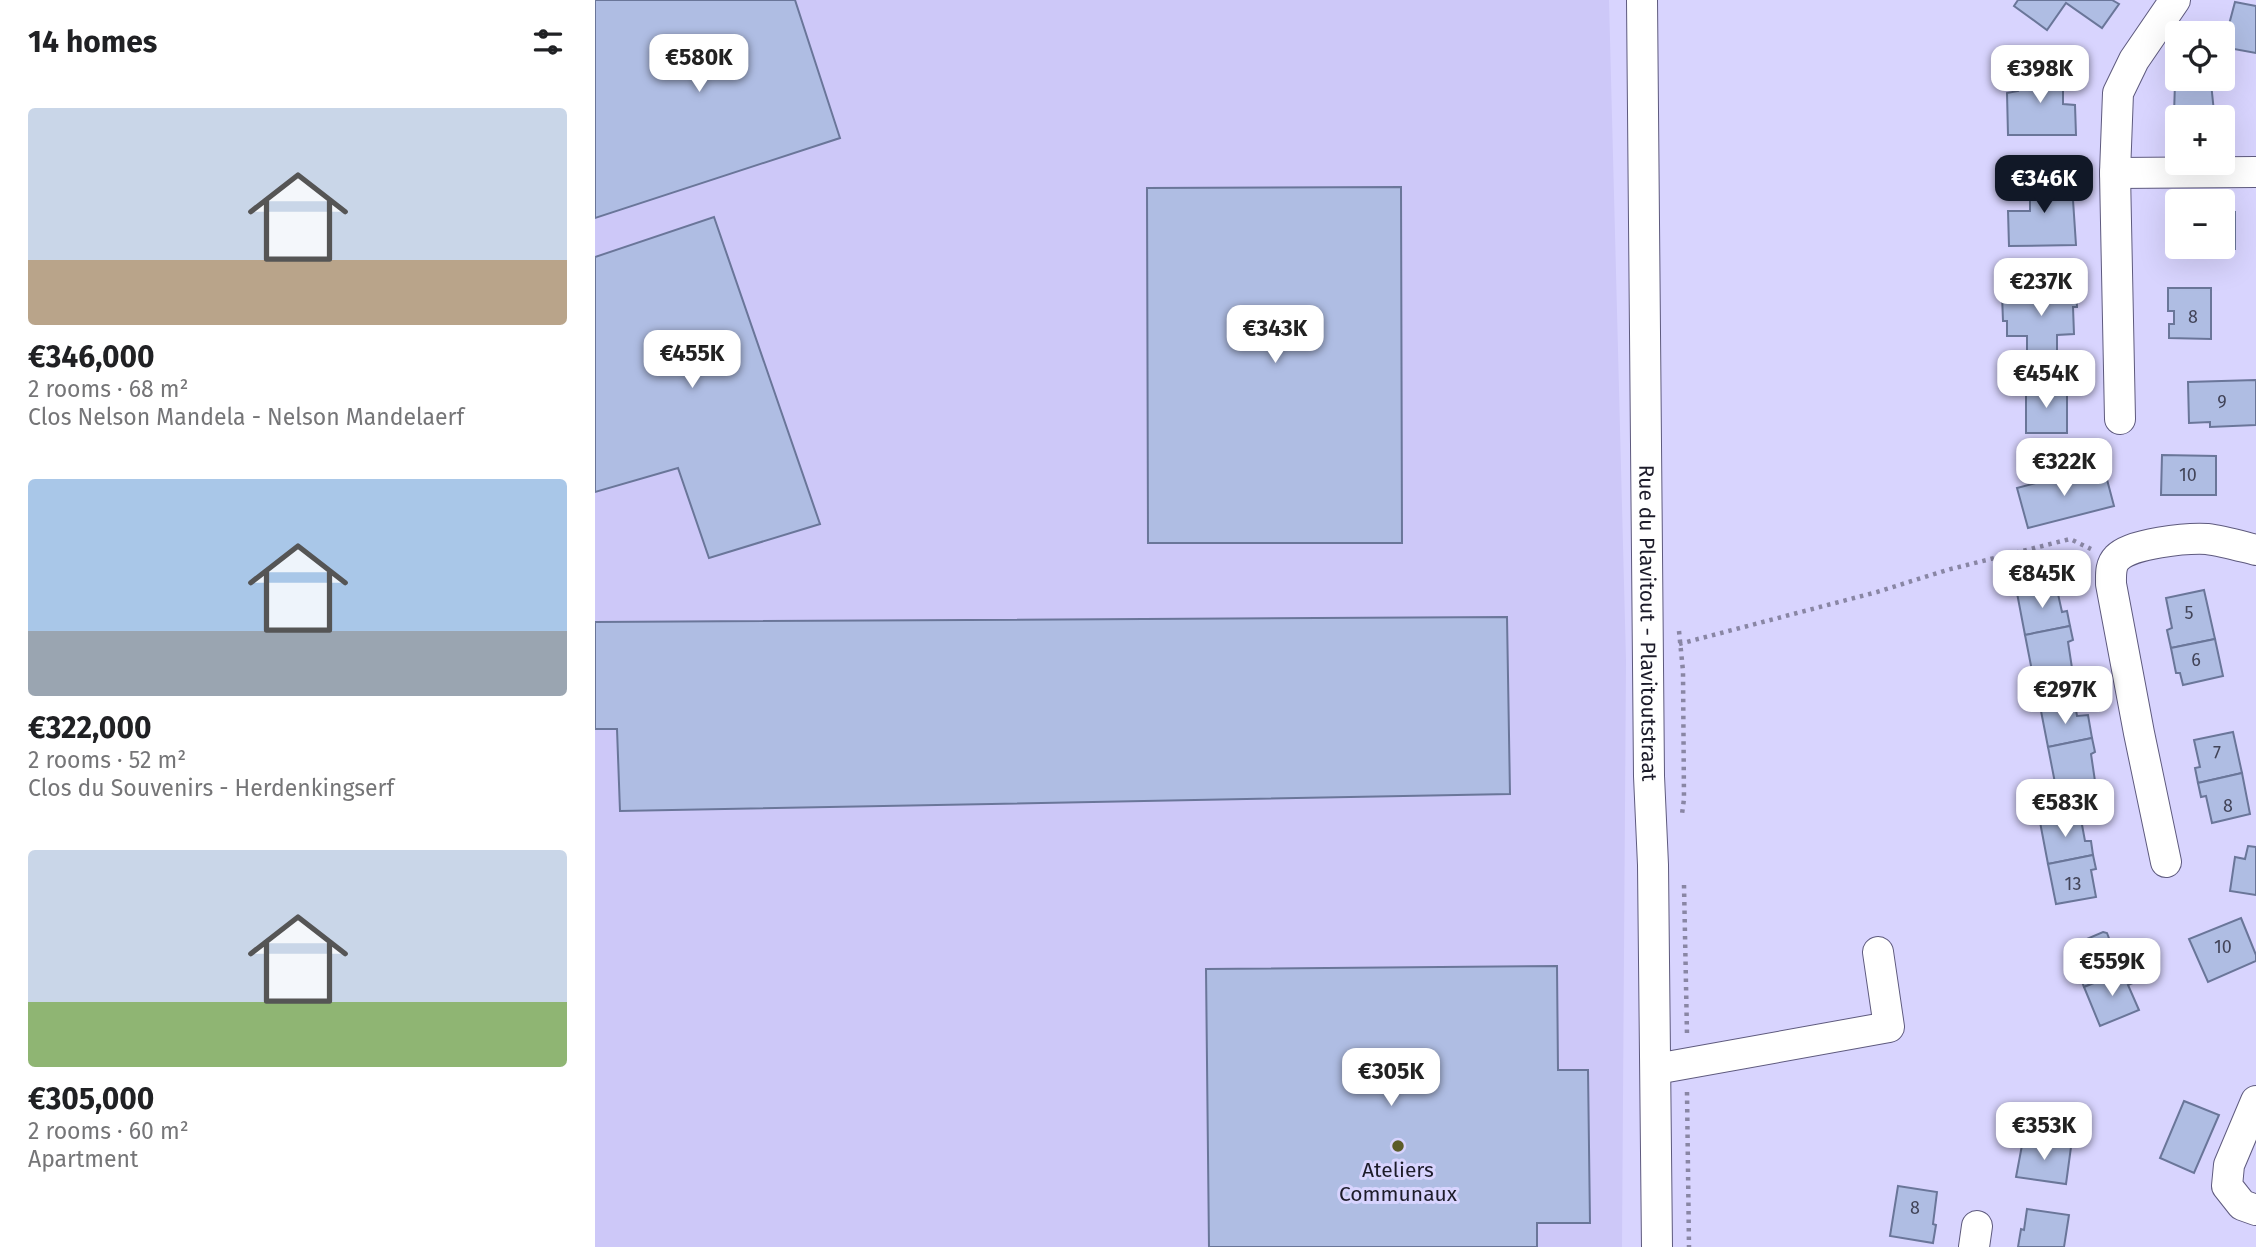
<!DOCTYPE html>
<html lang="en">
<head>
<meta charset="utf-8">
<style>
	:root { --surface:#fff; --page:#f2f2f2; --text:#202124; --muted:#757577; --accent:#111827 }
	body { margin:0; font-family:"Fira Sans",sans-serif; background:var(--page); color:var(--text); height:100vh; display:flex; flex-direction:column; font-size:26px; white-space:nowrap }
	* { box-sizing:border-box; margin:0 }
	p { font-size:23px; color:var(--muted) }
	.icon { flex:none; width:38px; height:38px; fill:none; stroke:currentColor; stroke-width:2; stroke-linecap:round; stroke-linejoin:round }
	.map { position:relative; flex:1; overflow:hidden }
	.sheet { display:flex; flex-direction:column; background:var(--surface); width:595px }
	.sheet>* { flex:none }
	.fabs { position:absolute; left:1570px; top:21px; display:grid; gap:14px }
	.fabs a { display:grid; place-items:center; width:70px; height:70px; border-radius:7px; background:var(--surface); box-shadow:0 7px 28px #0002; font-size:35px }
	.price { position:absolute; translate:-50% -60px; padding:0 16px; border-radius:14px; background:#fff; color:#222; font-size:23px; line-height:46px; filter:drop-shadow(0 2px 4px #0008) }
	.price::after { content:''; position:absolute; left:50%; top:42px; width:21px; height:16px; margin-left:-10px; background:inherit; clip-path:polygon(0 0,100% 0,50% 100%) }
	.price.current { background:var(--accent); color:#fff }
	ul { padding:0; list-style:none }
	li { display:grid; align-content:center; gap:14px; height:371px; padding:0 28px }
	li span { display:grid; place-items:center; height:217px; border-radius:7px; color:#555 }
	li>.icon { margin-inline-start:auto }
	span .icon { width:126px; height:126px; fill:#fffc; stroke-width:1 }
	li b { font-size:30px }
	h2 { display:flex; justify-content:space-between; align-items:center; height:84px; padding:0 28px; font-size:30px }
	main { display:flex; flex:1; min-height:0 }
	.map>svg:first-child { display:block }
	.built { fill:#cdc8f8 }
	.building { fill:#afbde3; stroke:#6a7699; stroke-width:2 }
	.lines { fill:none; stroke-linecap:round; stroke-linejoin:round }
	.street-casing { stroke:#5e5a7e; stroke-width:32 }
	.path { stroke:#8986a4; stroke-width:4.5; stroke-dasharray:3.5 5; stroke-linecap:butt }
	.street { stroke:#fff; stroke-width:30 }
	.poi-dot { fill:#5c5c29; stroke:#d8d4fe; stroke-width:2.5 }
	.labels { text-anchor:middle; dominant-baseline:central; stroke-width:6; stroke-linejoin:round; paint-order:stroke }
	.number-label { font-size:18px; fill:#424458 }
	.street-label { font-size:21px; fill:#1d1c2a; stroke:#d8d4fe }
	.poi-label { font-size:21px; fill:#1d1c2a; stroke:#d8d4fe }
</style>
</head>
<body>
<main>
<section class="sheet">
<h2>14 homes<svg class="icon" aria-label="filters" viewBox="0 0 24 24"><path d="M4 7h16M4 17h16"/><circle cx="9" cy="7" r="2"/><circle cx="15" cy="17" r="2"/></svg></h2>
<ul>
<li><span style="background:linear-gradient(#c9d6e8 70%,#b9a48a 0)"><svg class="icon" aria-label="home" viewBox="0 0 24 24"><path d="M3 11l9-7 9 7M6 9v11h12V9"/></svg></span><div><b>€346,000</b><p>2 rooms · 68 m²</p><p>Clos Nelson Mandela - Nelson Mandelaerf</p></div></li>
<li><span style="background:linear-gradient(#a9c7e8 70%,#9aa5b1 0)"><svg class="icon" aria-label="home" viewBox="0 0 24 24"><path d="M3 11l9-7 9 7M6 9v11h12V9"/></svg></span><div><b>€322,000</b><p>2 rooms · 52 m²</p><p>Clos du Souvenirs - Herdenkingserf</p></div></li>
<li><span style="background:linear-gradient(#c9d6e8 70%,#8fb573 0)"><svg class="icon" aria-label="home" viewBox="0 0 24 24"><path d="M3 11l9-7 9 7M6 9v11h12V9"/></svg></span><div><b>€305,000</b><p>2 rooms · 60 m²</p><p>Apartment</p></div></li>
</ul>
</section>
<div class="map">
<svg width="1661" height="1247" viewBox="0 0 1661 1247">
	<rect width="100%" height="100%" fill="#d8d4fe"/>
	<!-- built -->
	<path class="built" d="M0,0H1014L1031,661L1027,1247H0Z"/>
	<!-- building -->
	<g class="building">
		<path d="M0,0H200L245,138L0,218Z"/>
		<path d="M1423,0H1517L1524,4L1507,28L1471,3L1452,30L1419,6Z"/>
		<path d="M1640,2L1661,6V53L1628,47Z"/>
		<path d="M1468,68V104L1480,105L1481,135H1413L1412,93L1423,91V69Z"/>
		<path d="M1580,83H1616L1619,112V117H1582V143H1577L1576,114H1579Z"/>
		<path d="M1457,171V185H1477L1481,245L1414,246L1413,211H1435V186H1431V172Z"/>
		<path d="M806,187L807,543H553L552,188Z"/>
		<path d="M1628,212H1640V249H1572V213H1582V247H1628Z"/>
		<path d="M119,217L225,524L114,558L83,468L0,492V257Z"/>
		<path d="M1476,283V287L1481,288L1482,307H1478L1479,334L1462,335V362L1432,363V336H1412V321H1408L1407,295H1426V284Z"/>
		<path d="M1573,288H1616V339L1574,338V324H1579V311H1573Z"/>
		<path d="M1661,380V425L1615,427V422L1594,423L1593,382Z"/>
		<rect x="1431" y="387" width="41" height="46"/>
		<path d="M1567,455L1621,456V495H1566Z"/>
		<path d="M1483,472L1485,478L1510,472L1519,506L1433,528L1422,488Z"/>
		<path d="M1461,585L1467,612L1472,611L1475,626L1430,635L1422,593Z"/>
		<path d="M1609,590L1620,639L1576,648L1572,630L1577,628L1571,598Z"/>
		<path d="M912,617L915,794L25,811L22,729H0V622Z"/>
		<path d="M1475,626L1478,640L1473,642L1477,668L1438,676L1430,635Z"/>
		<path d="M1620,639L1628,676L1588,685L1585,673H1581L1576,648Z"/>
		<path d="M1480,704L1482,716L1493,715L1497,738L1453,747L1446,711Z"/>
		<path d="M1638,732L1647,773L1603,783L1600,768L1605,767L1599,740Z"/>
		<path d="M1497,738L1500,752L1496,754L1500,781L1461,788L1453,747Z"/>
		<path d="M1647,773L1655,814L1617,823L1611,796L1606,797L1603,783Z"/>
		<path d="M1485,814L1490,841H1496L1498,855L1453,864L1445,822Z"/>
		<path d="M1653,846L1661,847V895L1635,891L1640,857L1650,859Z"/>
		<path d="M1498,855L1501,869L1496,870L1501,897L1461,904L1453,864Z"/>
		<path d="M1646,918L1661,955V961L1613,982L1594,939Z"/>
		<path d="M1508,932L1512,933L1521,957L1527,955L1533,969L1489,987L1473,947Z"/>
		<path d="M962,966L963,1070H993L995,1223H942V1247H614L611,969Z"/>
		<path d="M1533,969L1538,983L1533,985L1544,1010L1505,1026L1489,987Z"/>
		<path d="M1589,1101L1624,1115L1599,1173L1565,1158Z"/>
		<path d="M1428,1140L1476,1147L1471,1184L1421,1177Z"/>
		<path d="M1303,1186L1342,1192L1338,1224L1341,1225L1338,1243L1295,1236Z"/>
		<path d="M1432,1209L1474,1215L1469,1247H1423L1426,1229L1429,1230Z"/>
	</g>
	<g class="lines">
		<!-- street casing -->
		<g class="street-casing">
			<g id="street">
				<path id="s1" d="M1047,0L1054,776L1058,865L1062,1247"/>
				<path d="M1520,173L1661,172"/>
				<path d="M1525,419L1520,173L1523,93L1539,60L1580,0"/>
				<path d="M1571,862L1544,733L1516,584C1516,575 1515,565 1522,558C1536,543 1592,538 1612,539C1628,541 1645,546 1661,550"/>
				<path d="M1061,1069L1294,1027L1283,952"/>
				<path d="M1661,1101L1634,1165L1632,1186L1647,1205L1661,1210"/>
				<path d="M1379,1247L1382,1226"/>
			</g>
		</g>
		<!-- path -->
		<g class="path">
			<path d="M1084,631L1088,671L1089,799L1087,814"/>
			<path d="M1084,644L1282,592L1352,570L1475,539L1496,549"/>
			<path d="M1089,885L1092,1034"/>
			<path d="M1092,1092L1094,1247"/>
		</g>
		<!-- street -->
		<use href="#street" class="street"/>
	</g>
	<!-- markers -->
	<circle class="poi-dot" cx="803" cy="1146" r="7"/>
	<g class="labels">
		<!-- number labels -->
		<g class="number-label">
			<text x="1598" y="317">8</text>
			<text x="1627" y="402">9</text>
			<text x="1593" y="475">10</text>
			<text x="1594" y="613">5</text>
			<text x="1601" y="660">6</text>
			<text x="1622" y="753">7</text>
			<text x="1633" y="806">8</text>
			<text x="1478" y="884">13</text>
			<text x="1628" y="947">10</text>
			<text x="1320" y="1208">8</text>
		</g>
		<!-- street labels -->
		<g class="street-label">
			<text stroke="none"><textPath href="#s1" startOffset="623">Rue du Plavitout - Plavitoutstraat</textPath></text>
		</g>
		<!-- poi labels -->
		<g class="poi-label">
			<text x="803" y="1170">Ateliers<tspan x="803" dy="24">Communaux</tspan></text>
		</g>
	</g>
</svg>
<div class="fabs">
<a><svg class="icon" aria-label="locate" viewBox="0 0 24 24"><circle cx="12" cy="12" r="6"/><path d="M12 2v4M12 18v4M2 12h4M18 12h4"/></svg></a>
<a>+</a>
<a>−</a>
</div>
<b class="price" style="left:104px;top:94px">€580K</b>
<b class="price" style="left:1445px;top:105px">€398K</b>
<b class="price current" style="left:1449px;top:215px">€346K</b>
<b class="price" style="left:1446px;top:318px">€237K</b>
<b class="price" style="left:680px;top:365px">€343K</b>
<b class="price" style="left:97px;top:390px">€455K</b>
<b class="price" style="left:1451px;top:410px">€454K</b>
<b class="price" style="left:1469px;top:498px">€322K</b>
<b class="price" style="left:1447px;top:610px">€845K</b>
<b class="price" style="left:1470px;top:726px">€297K</b>
<b class="price" style="left:1470px;top:839px">€583K</b>
<b class="price" style="left:1517px;top:998px">€559K</b>
<b class="price" style="left:796px;top:1108px">€305K</b>
<b class="price" style="left:1449px;top:1162px">€353K</b>
</div>
</main>
</body>
</html>
